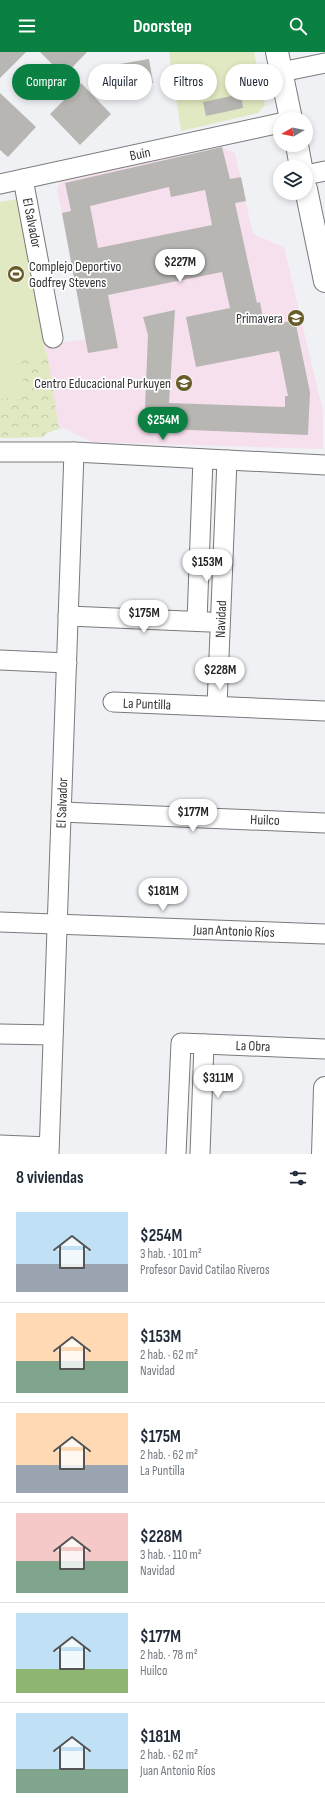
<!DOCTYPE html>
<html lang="es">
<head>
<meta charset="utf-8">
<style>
	:root { --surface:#fff; --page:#f2f2f3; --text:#1f2937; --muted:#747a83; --line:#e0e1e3; --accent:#0b8043 }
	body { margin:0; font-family:"Sofia Sans Condensed",sans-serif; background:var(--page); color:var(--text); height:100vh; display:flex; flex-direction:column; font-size:15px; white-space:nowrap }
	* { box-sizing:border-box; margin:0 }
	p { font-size:13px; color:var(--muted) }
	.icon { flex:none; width:22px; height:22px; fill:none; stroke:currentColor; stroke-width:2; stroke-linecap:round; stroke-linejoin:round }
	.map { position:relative; height:1102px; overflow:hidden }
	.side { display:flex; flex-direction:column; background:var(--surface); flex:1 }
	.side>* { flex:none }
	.hud { position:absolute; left:12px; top:12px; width:301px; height:36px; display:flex; gap:8px }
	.needle { width:26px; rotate:261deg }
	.tools { position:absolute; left:273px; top:60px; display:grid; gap:8px }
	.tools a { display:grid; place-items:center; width:40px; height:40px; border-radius:50%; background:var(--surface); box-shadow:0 2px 6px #0003; font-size:20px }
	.price { position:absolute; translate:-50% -34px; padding:0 9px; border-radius:14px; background:#fff; color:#222; font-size:13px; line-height:26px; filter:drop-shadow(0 1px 2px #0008) }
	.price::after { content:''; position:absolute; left:50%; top:24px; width:12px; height:9px; margin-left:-6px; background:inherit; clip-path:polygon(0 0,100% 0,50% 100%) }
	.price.on { background:var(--accent); color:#fff }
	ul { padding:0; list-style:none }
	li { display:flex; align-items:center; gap:12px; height:100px; padding:0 16px }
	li+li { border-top:1px solid var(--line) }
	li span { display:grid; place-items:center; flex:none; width:112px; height:80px; border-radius:0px; color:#555 }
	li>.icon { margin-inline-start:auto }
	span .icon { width:48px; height:48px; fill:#fffc; stroke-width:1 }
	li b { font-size:17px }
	h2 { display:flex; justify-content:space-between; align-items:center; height:48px; padding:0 16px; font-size:17px }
	.pill { padding:0 14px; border-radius:18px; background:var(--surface); box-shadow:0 2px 6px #0003; font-size:14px; line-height:36px }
	.pill.on { background:var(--accent); color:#fff }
	header { display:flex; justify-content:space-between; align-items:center; height:52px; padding:0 16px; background:var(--accent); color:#fff; font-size:18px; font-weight:700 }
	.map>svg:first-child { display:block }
	.education { fill:#f6e0ed }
	.green { fill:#e0e9c1 }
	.park { fill:url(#park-crowns) }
	.building { fill:#b8b6b3; fill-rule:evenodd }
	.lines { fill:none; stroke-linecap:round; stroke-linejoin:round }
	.minor-casing { stroke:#787a7c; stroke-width:21 }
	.tertiary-casing { stroke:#787a7c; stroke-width:24 }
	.minor { stroke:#fff; stroke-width:19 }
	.tertiary { stroke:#fff; stroke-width:22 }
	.labels { text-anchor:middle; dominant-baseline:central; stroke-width:3.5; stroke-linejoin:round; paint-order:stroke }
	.street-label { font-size:14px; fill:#333335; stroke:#fff }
	.poi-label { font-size:14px; fill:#333335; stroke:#fff; text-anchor:end }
</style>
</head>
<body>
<header><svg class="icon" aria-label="menu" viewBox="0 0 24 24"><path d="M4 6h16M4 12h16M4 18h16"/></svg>Doorstep<svg class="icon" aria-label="search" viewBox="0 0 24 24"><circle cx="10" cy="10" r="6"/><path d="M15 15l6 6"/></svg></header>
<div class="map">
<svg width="325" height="1102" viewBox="0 0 325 1102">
	<defs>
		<pattern id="park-crowns" width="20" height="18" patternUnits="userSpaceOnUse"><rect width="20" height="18" fill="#e0e9c1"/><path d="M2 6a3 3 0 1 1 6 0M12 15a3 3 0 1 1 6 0" fill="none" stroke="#c1c8a6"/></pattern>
	</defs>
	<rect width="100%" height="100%" fill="#eff1f4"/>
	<!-- education -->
	<path class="education" d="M222,95L235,101L253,182L284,195L323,360V397L92,390L64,376L59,377L45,293L86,287L57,137L61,128Z"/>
	<!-- green -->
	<g class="green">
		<path d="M169,0H254L265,53L258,61L181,79Z"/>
		<path d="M19,147L59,377L46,381L44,385L0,386V150Z"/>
	</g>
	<!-- park -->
	<path class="park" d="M26,297L27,304L47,301L59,377L46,381L44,385L0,386V347L25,344L19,298Z"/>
	<!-- building -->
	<g class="building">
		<path d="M0,0H26L0,26Z"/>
		<path d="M40,0H87L64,24Z"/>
		<path d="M149,7L153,31L124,36L120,12Z"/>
		<path d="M81,31L111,62L80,93L50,62Z"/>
		<path d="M0,41L36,75L8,105L0,98Z"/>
		<path d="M241,42L243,56L206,64L203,50Z"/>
		<path d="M222,95L230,127L241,125L246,149L235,151L257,251L260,250L263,267L266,266L267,274L295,268L310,340L308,383L167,377L166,381L144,380L148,283L143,265L175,258L169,351L285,355V344H288L279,299L196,315L186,265L230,256L222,220L108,243L118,296L88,301L62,161L71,159L65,131ZM169,135L171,145L205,138L212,173L98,196L90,154Z"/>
	</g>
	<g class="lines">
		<!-- minor casing -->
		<g class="minor-casing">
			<g id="minor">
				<path d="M281,20L325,11"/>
				<path d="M306,123L325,119"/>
				<path d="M23,127L53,286"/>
				<path d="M0,132L280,71"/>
				<path d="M0,400H74L325,413"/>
				<path d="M68,564L209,570"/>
				<path d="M197,569L203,407"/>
				<path d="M0,608L67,611"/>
				<path d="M113,650L325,659"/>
				<path d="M217,654L227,408"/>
				<path d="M61,760L325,771"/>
				<path d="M0,870L325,882"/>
				<path d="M0,982L53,983"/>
				<path d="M0,1093L49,1095"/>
				<path d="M49,1102L74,400"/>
				<path d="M176,1102L181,991L325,997"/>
				<path d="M200,1102L204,992"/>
			</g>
		</g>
		<!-- tertiary casing -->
		<g class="tertiary-casing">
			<g id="tertiary">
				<path d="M277,0L291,67"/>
				<path d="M297,93L301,115"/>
				<path d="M306,137L325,229"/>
				<path d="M323,1102L325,1036"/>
			</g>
		</g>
		<!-- minor -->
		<use href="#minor" class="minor"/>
		<!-- tertiary -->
		<use href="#tertiary" class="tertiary"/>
	</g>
	<!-- icons -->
	<defs>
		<g id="stadium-disc" transform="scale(0.9)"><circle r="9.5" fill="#675b28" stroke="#fff"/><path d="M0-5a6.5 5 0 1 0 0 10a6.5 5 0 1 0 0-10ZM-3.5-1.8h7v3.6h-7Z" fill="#fff"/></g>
		<g id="school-disc" transform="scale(0.9)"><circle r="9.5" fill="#675b28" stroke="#fff"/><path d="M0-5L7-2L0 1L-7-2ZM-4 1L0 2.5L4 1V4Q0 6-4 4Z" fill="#fff"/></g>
	</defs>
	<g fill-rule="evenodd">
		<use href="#stadium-disc" x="16" y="222"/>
		<use href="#school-disc" x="296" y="266"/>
		<use href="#school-disc" x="184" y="331"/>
	</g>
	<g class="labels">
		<!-- street labels -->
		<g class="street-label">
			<text transform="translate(140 102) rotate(-12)">Buin</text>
			<text transform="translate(32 171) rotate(79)">El Salvador</text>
			<text transform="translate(221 567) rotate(-88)">Navidad</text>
			<text transform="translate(147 652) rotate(2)">La Puntilla</text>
			<text transform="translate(62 751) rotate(-88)">El Salvador</text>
			<text transform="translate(265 768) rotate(2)">Huilco</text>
			<text transform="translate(234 879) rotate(2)">Juan Antonio Ríos</text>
			<text transform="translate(253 994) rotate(2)">La Obra</text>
		</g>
		<!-- poi labels -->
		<g class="poi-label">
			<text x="29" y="214" text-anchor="start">Complejo Deportivo<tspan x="29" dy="16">Godfrey Stevens</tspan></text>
			<text x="283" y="266">Primavera</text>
			<text x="171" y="331">Centro Educacional Purkuyen</text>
		</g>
	</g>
</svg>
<div class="tools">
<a><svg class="needle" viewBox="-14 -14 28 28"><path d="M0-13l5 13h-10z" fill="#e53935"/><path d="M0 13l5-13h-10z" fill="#747a83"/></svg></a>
<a><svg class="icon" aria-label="layers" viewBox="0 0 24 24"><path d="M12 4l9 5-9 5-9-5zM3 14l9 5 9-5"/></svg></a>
</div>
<b class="price" style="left:180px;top:231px">$227M</b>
<b class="price on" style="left:163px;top:389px">$254M</b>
<b class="price" style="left:207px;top:531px">$153M</b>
<b class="price" style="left:144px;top:582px">$175M</b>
<b class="price" style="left:220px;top:639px">$228M</b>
<b class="price" style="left:193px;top:781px">$177M</b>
<b class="price" style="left:163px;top:860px">$181M</b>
<b class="price" style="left:218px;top:1047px">$311M</b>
<div class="hud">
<a class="pill on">Comprar</a>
<a class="pill">Alquilar</a>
<a class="pill">Filtros</a>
<a class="pill">Nuevo</a>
</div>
</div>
<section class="side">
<h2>8 viviendas<svg class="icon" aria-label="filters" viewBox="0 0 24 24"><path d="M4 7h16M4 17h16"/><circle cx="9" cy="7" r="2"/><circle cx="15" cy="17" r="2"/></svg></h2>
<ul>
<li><span style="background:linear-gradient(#bfe0f5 65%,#9aa5b1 0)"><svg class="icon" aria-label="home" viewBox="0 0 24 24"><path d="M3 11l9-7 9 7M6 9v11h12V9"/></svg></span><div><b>$254M</b><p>3 hab. · 101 m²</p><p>Profesor David Catilao Riveros</p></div></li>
<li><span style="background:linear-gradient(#ffd9b3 60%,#7fa58c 0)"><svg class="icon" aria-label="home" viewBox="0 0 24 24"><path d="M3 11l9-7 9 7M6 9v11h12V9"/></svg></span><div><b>$153M</b><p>2 hab. · 62 m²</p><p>Navidad</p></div></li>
<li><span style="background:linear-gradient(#ffd9b3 65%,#9aa5b1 0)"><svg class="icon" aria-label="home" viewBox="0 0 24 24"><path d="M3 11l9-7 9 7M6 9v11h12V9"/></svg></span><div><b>$175M</b><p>2 hab. · 62 m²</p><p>La Puntilla</p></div></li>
<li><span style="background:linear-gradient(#f6c9c9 60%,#7fa58c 0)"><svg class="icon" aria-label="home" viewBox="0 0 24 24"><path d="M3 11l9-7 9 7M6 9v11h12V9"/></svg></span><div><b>$228M</b><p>3 hab. · 110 m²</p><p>Navidad</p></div></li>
<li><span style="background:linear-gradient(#bfe0f5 70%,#8fb573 0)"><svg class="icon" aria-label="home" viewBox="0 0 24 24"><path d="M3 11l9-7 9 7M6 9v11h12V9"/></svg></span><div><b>$177M</b><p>2 hab. · 78 m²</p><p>Huilco</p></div></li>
<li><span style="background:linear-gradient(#bfe0f5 70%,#7fa58c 0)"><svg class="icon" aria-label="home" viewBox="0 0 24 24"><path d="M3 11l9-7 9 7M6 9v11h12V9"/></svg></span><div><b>$181M</b><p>2 hab. · 62 m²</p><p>Juan Antonio Ríos</p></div></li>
</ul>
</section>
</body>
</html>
